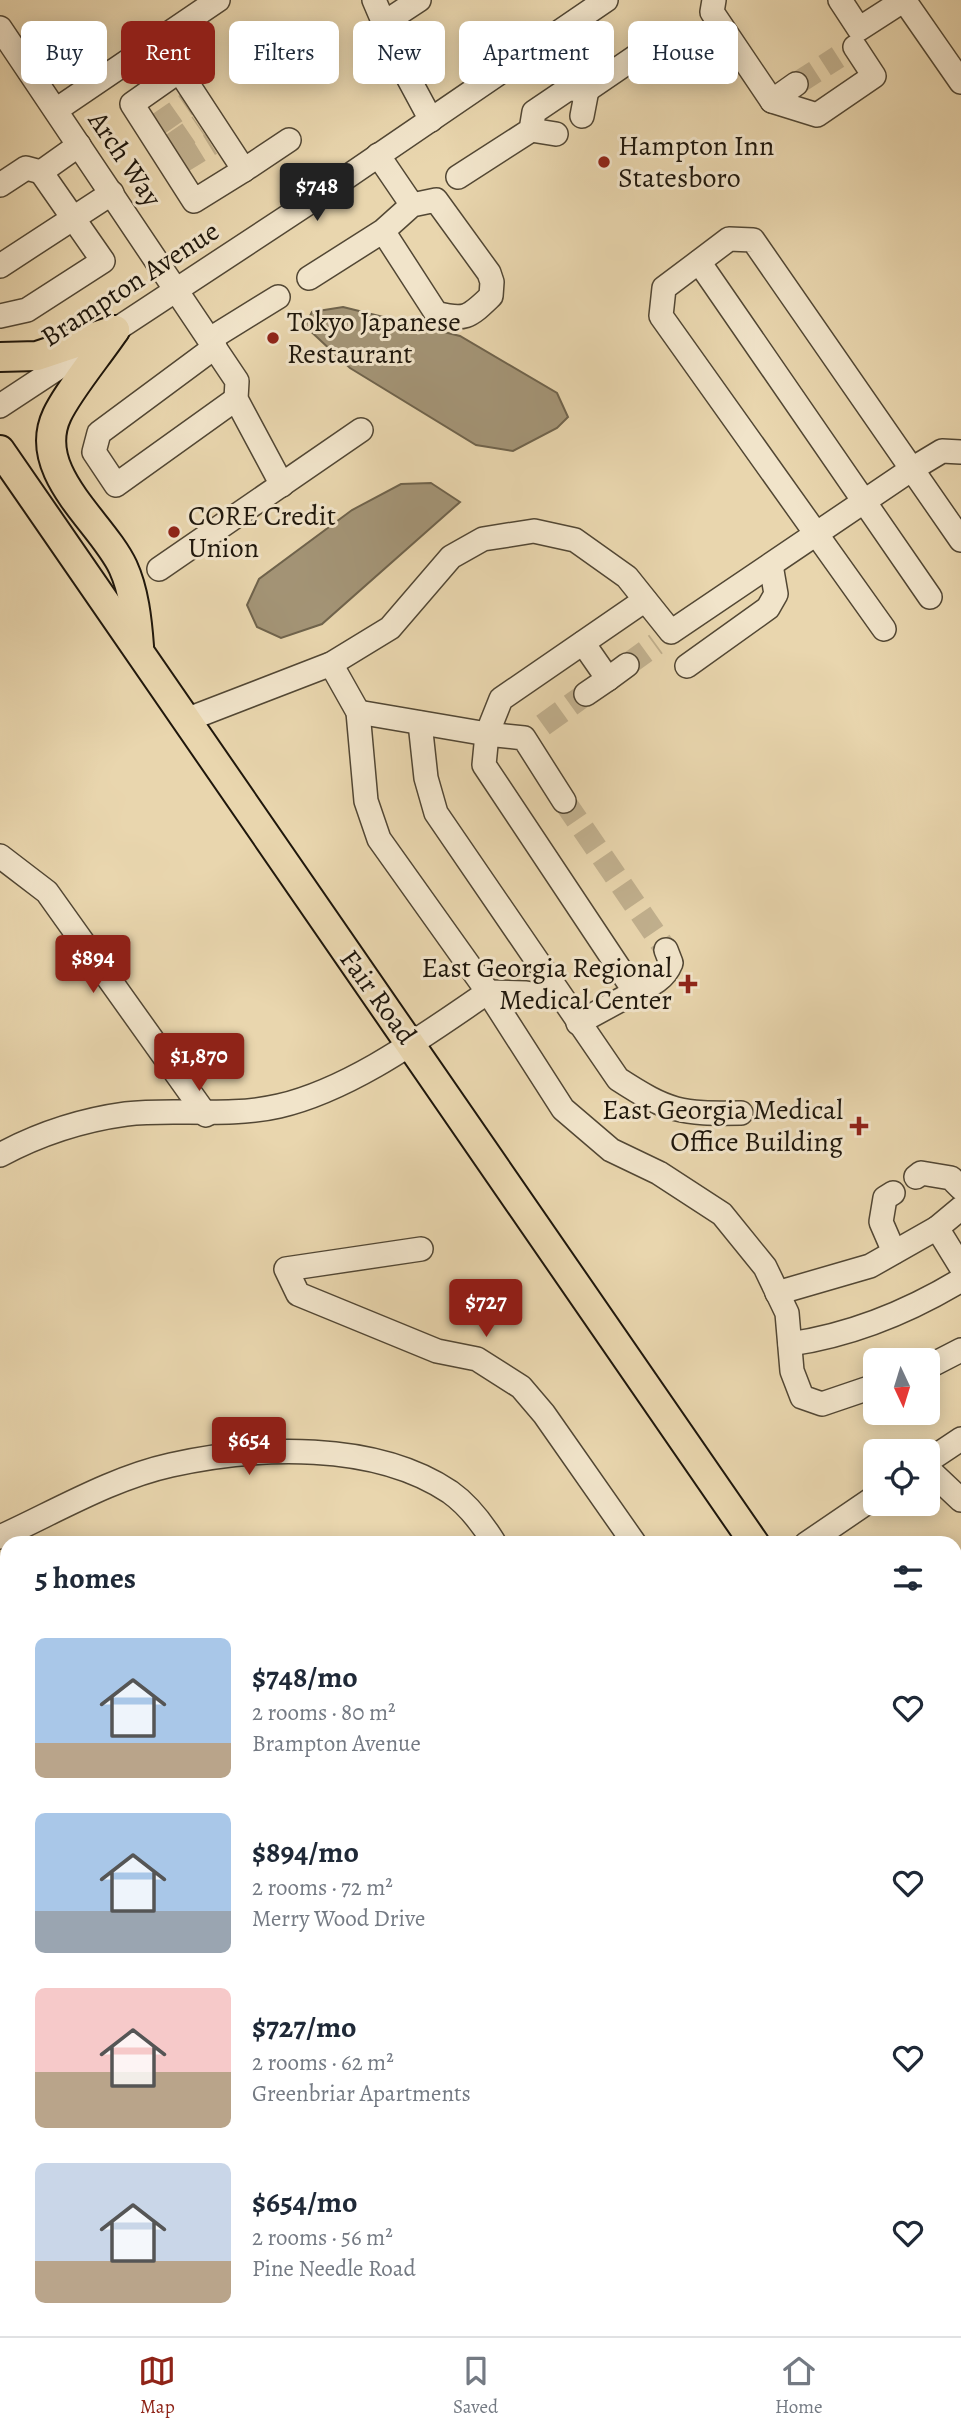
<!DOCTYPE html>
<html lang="en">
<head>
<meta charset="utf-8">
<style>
	:root { --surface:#fff; --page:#f2f2f3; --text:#1f2937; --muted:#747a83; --line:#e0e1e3; --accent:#8f2418 }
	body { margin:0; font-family:Alegreya,serif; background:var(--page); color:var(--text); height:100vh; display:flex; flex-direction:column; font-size:26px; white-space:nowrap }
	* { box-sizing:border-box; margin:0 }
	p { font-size:23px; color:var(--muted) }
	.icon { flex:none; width:38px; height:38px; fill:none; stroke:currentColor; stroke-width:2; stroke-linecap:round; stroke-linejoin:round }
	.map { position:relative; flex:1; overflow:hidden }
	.details { position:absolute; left:0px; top:1536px; width:962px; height:800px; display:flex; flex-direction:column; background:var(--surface); border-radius:21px 21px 0 0; box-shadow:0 4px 18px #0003 }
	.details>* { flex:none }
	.top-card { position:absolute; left:21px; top:21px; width:920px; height:63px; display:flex; gap:14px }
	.needle { width:46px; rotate:176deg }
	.tools { position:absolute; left:863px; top:1348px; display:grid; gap:14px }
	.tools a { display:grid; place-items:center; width:77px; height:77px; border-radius:10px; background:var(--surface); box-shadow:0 4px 18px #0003; font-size:35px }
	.price { position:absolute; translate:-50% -60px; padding:0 16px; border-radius:7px; background:var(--accent); color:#fff; font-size:23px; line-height:46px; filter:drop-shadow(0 2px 4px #0008) }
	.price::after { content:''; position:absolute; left:50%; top:42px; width:21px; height:16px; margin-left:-10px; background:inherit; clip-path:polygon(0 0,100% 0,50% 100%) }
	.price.selected { background:#222; color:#fff }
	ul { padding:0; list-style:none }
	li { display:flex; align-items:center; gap:21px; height:175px; padding:0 35px }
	li span { display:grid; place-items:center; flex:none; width:196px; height:140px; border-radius:10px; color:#555 }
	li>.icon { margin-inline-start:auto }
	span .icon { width:84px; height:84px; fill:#fffc; stroke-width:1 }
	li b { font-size:30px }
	h2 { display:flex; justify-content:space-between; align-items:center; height:84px; padding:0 35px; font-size:30px }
	.tag { padding:0 24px; border-radius:10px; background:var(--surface); box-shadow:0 4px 18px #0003; font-size:24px; line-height:63px }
	.tag.selected { background:var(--accent); color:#fff }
	.menu { display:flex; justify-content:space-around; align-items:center; height:98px; border-top:2px solid var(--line); background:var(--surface); font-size:19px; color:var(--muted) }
	.menu a { display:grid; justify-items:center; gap:4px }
	.menu .selected { color:var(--accent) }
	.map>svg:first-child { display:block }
	.water { fill:#a49577; stroke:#6f634c; stroke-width:2 }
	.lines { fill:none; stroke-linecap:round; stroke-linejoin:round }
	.minor-tunnel { stroke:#c1b08e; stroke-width:23; stroke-dasharray:23 11; stroke-linecap:butt }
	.minor-casing { stroke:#524734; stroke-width:26 }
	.major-casing { stroke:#1f170c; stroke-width:32 }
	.minor { stroke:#f1e4ca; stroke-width:23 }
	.major { stroke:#e9d6ae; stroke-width:28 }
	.poi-dot { fill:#8f2418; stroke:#f1e4ca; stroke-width:2.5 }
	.labels { text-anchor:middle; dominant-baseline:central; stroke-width:6; stroke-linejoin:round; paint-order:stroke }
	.poi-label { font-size:28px; fill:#1f170c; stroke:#f1e4ca; text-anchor:start }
	.street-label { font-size:28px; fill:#1f170c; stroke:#f1e4ca }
</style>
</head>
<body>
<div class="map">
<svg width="961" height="2336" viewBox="0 0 961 2336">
	<rect width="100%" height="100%" fill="#e9d6ae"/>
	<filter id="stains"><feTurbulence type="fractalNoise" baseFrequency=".00286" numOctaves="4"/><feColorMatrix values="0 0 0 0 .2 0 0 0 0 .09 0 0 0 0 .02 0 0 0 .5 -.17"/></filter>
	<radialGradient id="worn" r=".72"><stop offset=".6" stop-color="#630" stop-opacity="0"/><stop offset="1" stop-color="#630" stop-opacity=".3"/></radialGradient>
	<!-- water -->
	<g class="water">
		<path d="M343,307L460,336L557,393L568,417L557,428L513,451L476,445L350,368L305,326L312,312Z"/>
		<path d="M431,483L460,502L322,624L281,638L257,627L247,605L259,579L352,510L401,484Z"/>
	</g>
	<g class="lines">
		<!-- minor-tunnel -->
		<g class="minor-tunnel">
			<path d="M796,84L838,57"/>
			<path d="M157,125L187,104"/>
			<path d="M170,146L199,126"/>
			<path d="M180,163L211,144"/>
			<path d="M627,665L656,644"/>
			<path d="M543,725L586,694"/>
			<path d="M564,801L666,950"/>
		</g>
		<!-- minor casing -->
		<g class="minor-casing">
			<g id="minor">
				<path d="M374,0L403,68L431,120"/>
				<path d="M714,0L712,12L772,101L817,115L874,76L855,47"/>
				<path d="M840,0L859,29L904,0"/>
				<path d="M904,0L961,82"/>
				<path d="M384,23L419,0"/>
				<path d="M0,28L237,381L236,399L282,485"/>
				<path d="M159,40L244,170L289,140"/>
				<path d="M179,71L132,104L194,201L244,170"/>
				<path d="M772,101L796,84"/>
				<path d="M56,110L218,0"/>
				<path d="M582,116L587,90"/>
				<path d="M531,130L556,134"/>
				<path d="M378,155L412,205"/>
				<path d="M458,177L531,130L534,112L568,89L587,90L669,34"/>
				<path d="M0,185L26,168L41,172"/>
				<path d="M699,262L930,597"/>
				<path d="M0,266L112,193"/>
				<path d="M309,278L383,231L412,205L436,200L489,273L492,282L491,296C469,317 466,321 436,313L383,231"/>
				<path d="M0,316L27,310L103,261L41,172L79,145"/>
				<path d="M210,339L278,297"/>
				<path d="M215,347L99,433L94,452L116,485L236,399"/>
				<path d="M0,406L322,194L606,0"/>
				<path d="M159,569L361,430"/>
				<path d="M884,629L661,316L664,288L729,239L753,240L961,540"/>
				<path d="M583,643L608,679L586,694"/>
				<path d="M687,666L768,608L776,594L771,565"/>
				<path d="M608,679L627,665"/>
				<path d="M358,712L487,734L501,699L645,600"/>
				<path d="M186,720L331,664L390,628L451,557L483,539L534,531L575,540L627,577L671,632L912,469L942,451L961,452"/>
				<path d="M420,723L426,778L436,813L618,1079C669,1112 680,1114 741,1113"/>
				<path d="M564,801L524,738L487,734L484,765L635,992L578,1023"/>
				<path d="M0,856L47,892L206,1115"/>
				<path d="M635,992C651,985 664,980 671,963L666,950"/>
				<path d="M561,999L526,993L488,992L563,1109L611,1150L659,1173L722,1214L765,1267L787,1313L792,1371L802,1397L822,1404L875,1386"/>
				<path d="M0,1155C39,1134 82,1120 126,1114C175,1108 227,1118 279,1106C352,1089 426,1034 488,992L379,839L366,801L358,712L331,664"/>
				<path d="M916,1177L921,1173L951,1178L961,1188"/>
				<path d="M893,1193L885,1198L881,1222L894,1252"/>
				<path d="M937,1228L961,1208"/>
				<path d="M421,1249L286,1269L298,1294L437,1351L477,1359L521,1387L544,1414L635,1544"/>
				<path d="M777,1293L870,1266L937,1228L961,1267"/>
				<path d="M790,1344C851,1335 908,1312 961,1280"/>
				<path d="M928,1367L961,1350"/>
				<path d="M928,1461L961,1439"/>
				<path d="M928,1469L961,1500"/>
				<path d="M0,1537C55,1512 112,1478 171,1465C257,1446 374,1441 450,1492C467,1504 484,1526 495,1544"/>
				<path d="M806,1544L875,1497"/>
				<path d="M0,1887L7,1886"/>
				<path d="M956,2012L961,2011"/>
				<path d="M0,2238H7"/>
			</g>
		</g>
		<!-- major casing -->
		<g class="major-casing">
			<g id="major">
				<path d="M115,330C99,354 68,391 57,415C30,472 102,522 123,567C134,591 137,620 139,646"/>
				<path d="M0,357L37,356L115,330"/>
				<path d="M0,450L755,1544"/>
				<path d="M956,1820L961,1827"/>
			</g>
		</g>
		<!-- minor -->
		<use href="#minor" class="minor"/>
		<!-- major -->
		<use href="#major" class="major"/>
	</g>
	<!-- markers -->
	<g class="poi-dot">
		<circle cx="604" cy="162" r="7"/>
		<circle cx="273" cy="338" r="7"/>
		<circle cx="174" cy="532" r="7"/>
		<path d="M684.5 973.5h7v7h7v7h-7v7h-7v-7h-7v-7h7z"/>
		<path d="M855.5 1115.5h7v7h7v7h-7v7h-7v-7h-7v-7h7z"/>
	</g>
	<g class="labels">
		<!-- poi labels -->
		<g class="poi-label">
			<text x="618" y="146">Hampton Inn<tspan x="618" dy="32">Statesboro</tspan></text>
			<text x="287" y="322">Tokyo Japanese<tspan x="287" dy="32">Restaurant</tspan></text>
			<text x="188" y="516">CORE Credit<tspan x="188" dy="32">Union</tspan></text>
			<text x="672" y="968" text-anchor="end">East Georgia Regional<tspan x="672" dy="32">Medical Center</tspan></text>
			<text x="843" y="1110" text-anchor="end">East Georgia Medical<tspan x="843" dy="32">Office Building</tspan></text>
		</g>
		<!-- street labels -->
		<g class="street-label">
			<text transform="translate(125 159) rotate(56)">Arch Way</text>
			<text transform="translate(130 284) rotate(-33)">Brampton Avenue</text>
			<text transform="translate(378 997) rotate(54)">Fair Road</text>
		</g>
	</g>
	<rect width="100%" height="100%" filter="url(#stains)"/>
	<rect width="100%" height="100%" fill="url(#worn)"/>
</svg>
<div class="tools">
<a><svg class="needle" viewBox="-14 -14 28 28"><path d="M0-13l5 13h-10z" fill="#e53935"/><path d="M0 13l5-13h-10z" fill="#747a83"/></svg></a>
<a><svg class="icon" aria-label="locate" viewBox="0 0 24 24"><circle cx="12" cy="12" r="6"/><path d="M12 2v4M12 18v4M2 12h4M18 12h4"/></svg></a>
</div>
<b class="price selected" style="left:317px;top:223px">$748</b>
<b class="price" style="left:93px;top:995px">$894</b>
<b class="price" style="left:199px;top:1093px">$1,870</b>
<b class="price" style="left:486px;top:1339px">$727</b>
<b class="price" style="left:249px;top:1477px">$654</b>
<div class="top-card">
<a class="tag">Buy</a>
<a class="tag selected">Rent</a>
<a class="tag">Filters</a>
<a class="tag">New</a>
<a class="tag">Apartment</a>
<a class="tag">House</a>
</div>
<section class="details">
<h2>5 homes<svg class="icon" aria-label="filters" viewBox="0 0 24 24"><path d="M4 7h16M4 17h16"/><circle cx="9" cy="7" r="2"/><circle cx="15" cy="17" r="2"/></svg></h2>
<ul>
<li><span style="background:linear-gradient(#a9c7e8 75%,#b9a48a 0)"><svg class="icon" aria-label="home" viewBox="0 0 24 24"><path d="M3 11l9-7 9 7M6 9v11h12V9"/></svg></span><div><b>$748/mo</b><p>2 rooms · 80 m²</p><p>Brampton Avenue</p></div><svg class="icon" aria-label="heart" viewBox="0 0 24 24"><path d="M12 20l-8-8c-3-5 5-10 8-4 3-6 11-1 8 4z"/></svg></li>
<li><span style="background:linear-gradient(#a9c7e8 70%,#9aa5b1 0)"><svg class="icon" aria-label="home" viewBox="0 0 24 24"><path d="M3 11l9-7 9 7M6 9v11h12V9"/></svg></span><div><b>$894/mo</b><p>2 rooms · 72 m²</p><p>Merry Wood Drive</p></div><svg class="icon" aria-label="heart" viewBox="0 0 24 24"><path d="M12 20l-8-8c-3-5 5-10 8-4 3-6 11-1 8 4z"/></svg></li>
<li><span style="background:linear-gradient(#f6c9c9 60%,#b9a48a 0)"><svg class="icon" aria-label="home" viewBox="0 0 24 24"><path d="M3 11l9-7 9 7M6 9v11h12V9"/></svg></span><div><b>$727/mo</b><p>2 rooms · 62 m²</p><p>Greenbriar Apartments</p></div><svg class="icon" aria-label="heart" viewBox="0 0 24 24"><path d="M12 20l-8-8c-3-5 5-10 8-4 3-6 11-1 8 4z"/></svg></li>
<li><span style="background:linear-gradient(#c9d6e8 70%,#b9a48a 0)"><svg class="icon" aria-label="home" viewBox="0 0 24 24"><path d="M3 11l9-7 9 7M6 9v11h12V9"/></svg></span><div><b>$654/mo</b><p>2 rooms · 56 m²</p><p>Pine Needle Road</p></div><svg class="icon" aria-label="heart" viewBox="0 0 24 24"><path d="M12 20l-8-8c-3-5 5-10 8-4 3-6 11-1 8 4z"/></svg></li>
</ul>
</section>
</div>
<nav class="menu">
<a class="selected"><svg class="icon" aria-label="map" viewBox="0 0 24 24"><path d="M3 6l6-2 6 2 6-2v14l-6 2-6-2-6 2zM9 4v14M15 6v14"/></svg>Map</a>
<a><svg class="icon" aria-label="saved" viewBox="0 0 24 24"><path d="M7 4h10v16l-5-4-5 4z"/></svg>Saved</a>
<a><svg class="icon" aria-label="home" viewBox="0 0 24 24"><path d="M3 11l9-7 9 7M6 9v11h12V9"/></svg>Home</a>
</nav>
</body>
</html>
